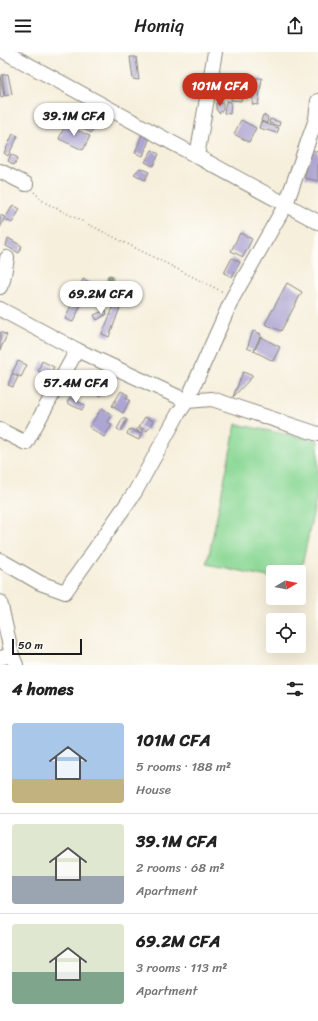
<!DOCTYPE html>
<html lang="en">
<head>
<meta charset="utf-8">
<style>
	:root { --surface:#fff; --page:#f6f6f6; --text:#222; --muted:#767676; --line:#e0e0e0; --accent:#c8321e }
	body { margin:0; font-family:Sriracha,sans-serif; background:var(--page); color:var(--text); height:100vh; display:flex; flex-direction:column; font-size:15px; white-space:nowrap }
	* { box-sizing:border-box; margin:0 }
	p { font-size:13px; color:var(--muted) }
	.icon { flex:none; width:22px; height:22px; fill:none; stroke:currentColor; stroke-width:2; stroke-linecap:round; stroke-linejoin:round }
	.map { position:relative; height:613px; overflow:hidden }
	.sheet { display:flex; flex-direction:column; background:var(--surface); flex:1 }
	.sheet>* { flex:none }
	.needle { width:26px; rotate:80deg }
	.fabs { position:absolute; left:266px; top:513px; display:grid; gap:8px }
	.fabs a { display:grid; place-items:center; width:40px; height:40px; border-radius:4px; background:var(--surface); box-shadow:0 4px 16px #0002; font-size:20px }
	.scale { position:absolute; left:12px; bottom:10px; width:70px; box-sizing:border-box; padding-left:4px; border:2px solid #1c1c1c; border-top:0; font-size:11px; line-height:14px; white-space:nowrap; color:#1c1c1c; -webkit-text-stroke:3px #fdfcf7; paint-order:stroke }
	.price { position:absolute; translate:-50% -34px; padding:0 9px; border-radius:14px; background:#fff; color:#222; font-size:13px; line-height:26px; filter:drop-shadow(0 1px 2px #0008) }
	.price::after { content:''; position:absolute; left:50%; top:24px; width:12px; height:9px; margin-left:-6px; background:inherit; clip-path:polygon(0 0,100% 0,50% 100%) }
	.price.current { background:var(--accent); color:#fff }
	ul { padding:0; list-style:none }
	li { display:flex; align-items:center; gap:12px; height:100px; padding:0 12px }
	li+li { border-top:1px solid var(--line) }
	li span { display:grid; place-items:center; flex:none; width:112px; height:80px; border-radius:4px; color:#555 }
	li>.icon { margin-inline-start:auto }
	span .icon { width:48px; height:48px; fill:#fffc; stroke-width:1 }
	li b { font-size:17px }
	h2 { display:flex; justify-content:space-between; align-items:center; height:48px; padding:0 12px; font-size:17px }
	header { display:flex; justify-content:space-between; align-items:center; height:52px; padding:0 12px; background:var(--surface); font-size:18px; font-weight:600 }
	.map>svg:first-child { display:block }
	.green { fill:#8bd895; stroke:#547a58 }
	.building { fill:#ada5d2 }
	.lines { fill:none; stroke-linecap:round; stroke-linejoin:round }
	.minor-casing { stroke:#89867c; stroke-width:16 }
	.path { stroke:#89867c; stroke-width:1.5; stroke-dasharray:1 3; stroke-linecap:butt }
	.minor { stroke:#fff; stroke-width:14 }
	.tree { fill:#949f8a }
</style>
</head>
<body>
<header><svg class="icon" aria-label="menu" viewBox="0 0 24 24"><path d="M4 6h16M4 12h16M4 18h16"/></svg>Homiq<svg class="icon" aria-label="share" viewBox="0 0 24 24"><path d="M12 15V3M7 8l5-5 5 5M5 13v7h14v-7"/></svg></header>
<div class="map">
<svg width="318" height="613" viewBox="0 0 318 613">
	<rect width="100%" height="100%" fill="#fdfcf7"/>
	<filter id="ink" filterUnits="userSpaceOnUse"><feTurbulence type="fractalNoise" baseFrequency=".025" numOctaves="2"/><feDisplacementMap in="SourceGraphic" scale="8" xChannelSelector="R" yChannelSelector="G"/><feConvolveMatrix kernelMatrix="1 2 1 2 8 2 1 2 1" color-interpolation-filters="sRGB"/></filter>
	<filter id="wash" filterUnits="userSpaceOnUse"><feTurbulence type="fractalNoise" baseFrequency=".012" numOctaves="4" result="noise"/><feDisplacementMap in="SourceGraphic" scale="16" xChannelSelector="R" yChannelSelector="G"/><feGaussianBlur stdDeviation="0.9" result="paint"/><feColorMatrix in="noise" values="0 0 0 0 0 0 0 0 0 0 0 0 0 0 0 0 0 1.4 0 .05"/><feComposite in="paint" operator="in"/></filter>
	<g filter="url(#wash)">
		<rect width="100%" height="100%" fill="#f6efdc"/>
		<!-- green -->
		<path class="green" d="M236,372L318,389V438L299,528V520H273V526L207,512Z"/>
		<g id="blocks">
			<!-- building -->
			<g class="building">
				<path d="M130,5H136L139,28L133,27Z"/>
				<path d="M8,22L12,42L5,44L2,23Z"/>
				<path d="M0,24L4,44L0,45Z"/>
				<path d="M256,26H262L258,53L252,52Z"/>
				<path d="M232,38L242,39L241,49L231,48Z"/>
				<path d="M226,49L231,50L230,62L224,61Z"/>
				<path d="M216,51H223V58L219,61L216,57Z"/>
				<path d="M73,54L78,57L71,73L65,70Z"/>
				<path d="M263,63L268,65L267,71L261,69Z"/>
				<path d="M84,65L97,72L91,81L79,74Z"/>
				<path d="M270,67L280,70L279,74L269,71Z"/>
				<path d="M241,68L256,76L249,90L234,82Z"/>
				<path d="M261,70L279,76L277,81L259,76Z"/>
				<path d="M65,73L90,84L83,98L59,87Z"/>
				<path d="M13,82L18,84L8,104L4,101Z"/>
				<path d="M142,82L150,85L143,104L135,101Z"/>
				<path d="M152,98L159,102L153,114L145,110Z"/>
				<path d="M311,98L318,100V129L305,126Z"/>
				<path d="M11,102L18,106L14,113L8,109Z"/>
				<path d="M140,116L149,120L145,128L134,122Z"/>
				<path d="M13,153L20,157L12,171L5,167Z"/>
				<path d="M0,163L5,165L0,176Z"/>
				<path d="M240,181L252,187L243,205L231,199Z"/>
				<path d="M8,186L22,194L19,201L6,194Z"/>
				<path d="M232,206L240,210L232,225L224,221Z"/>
				<path d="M83,227L123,248L109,285L102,282L113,256L104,249L87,240L73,270L65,267Z"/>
				<path d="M287,231L302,240L281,279L265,272Z"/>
				<path d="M106,258L107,262L97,268L94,263Z"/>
				<path d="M253,279L261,282L254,299L247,296Z"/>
				<path d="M0,280L7,283L0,298Z"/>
				<path d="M261,285L280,295L273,309L254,299Z"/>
				<path d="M18,309L27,313L21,325L12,321Z"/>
				<path d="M42,309L54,315L49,324L38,319Z"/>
				<path d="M243,320L253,324L233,345Z"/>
				<path d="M12,322L18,325L13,335L8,333Z"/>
				<path d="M106,326L110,329L101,344L97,342Z"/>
				<path d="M100,329L102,330L99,335L97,334Z"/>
				<path d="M121,339L128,343L126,346L130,348L123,361L112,354Z"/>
				<path d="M70,346L85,353L82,358L67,351Z"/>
				<path d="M102,356L112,363L108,370L112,373L104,385L89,375Z"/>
				<path d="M145,365L153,369L147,379L139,375Z"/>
				<path d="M123,366L127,368L121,379L117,377Z"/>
				<path d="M137,376L143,379L141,381L136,378Z"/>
				<path d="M130,377L141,382L139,388L127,382Z"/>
			</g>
		</g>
	</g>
	<g filter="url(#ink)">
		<use href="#blocks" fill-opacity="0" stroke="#89867c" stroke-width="1"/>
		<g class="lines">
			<!-- minor casing -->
			<g class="minor-casing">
				<g id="minor">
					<path d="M5,0L318,170"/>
					<path d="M197,104L215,0"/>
					<path d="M0,119L26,132"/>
					<path d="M0,235L3,228L7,206"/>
					<path d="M0,257L77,298L187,349L212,347L318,382"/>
					<path d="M0,378L26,391L77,298"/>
					<path d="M0,508L40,531L65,540L135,440L178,362L187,349L233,245L286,152L316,67L318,49"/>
					<path d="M0,550L12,603L16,613"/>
					<path d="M0,606L12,603"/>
				</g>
			</g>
			<!-- path -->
			<path class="path" d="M34,140L44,150L223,240"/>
			<!-- minor -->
			<use href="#minor" class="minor"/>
		</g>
		<!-- trees -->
		<circle class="tree" cx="110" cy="226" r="3.5"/>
	</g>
</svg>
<div class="fabs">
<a><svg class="needle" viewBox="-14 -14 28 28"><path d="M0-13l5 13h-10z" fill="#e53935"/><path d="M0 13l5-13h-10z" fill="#767676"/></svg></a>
<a><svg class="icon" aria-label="locate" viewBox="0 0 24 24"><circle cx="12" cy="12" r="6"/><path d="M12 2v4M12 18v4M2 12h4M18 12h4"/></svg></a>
</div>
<div class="scale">50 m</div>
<b class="price current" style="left:220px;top:55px">101M CFA</b>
<b class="price" style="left:74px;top:85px">39.1M CFA</b>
<b class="price" style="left:101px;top:263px">69.2M CFA</b>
<b class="price" style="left:76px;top:352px">57.4M CFA</b>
</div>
<section class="sheet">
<h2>4 homes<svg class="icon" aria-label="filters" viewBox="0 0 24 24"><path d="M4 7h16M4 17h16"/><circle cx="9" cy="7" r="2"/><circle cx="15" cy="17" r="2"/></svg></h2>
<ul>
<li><span style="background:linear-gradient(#a9c7e8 70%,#c2b280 0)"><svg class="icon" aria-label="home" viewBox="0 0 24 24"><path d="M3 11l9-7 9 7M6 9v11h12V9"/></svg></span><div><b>101M CFA</b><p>5 rooms · 188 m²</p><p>House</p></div></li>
<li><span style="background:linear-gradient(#dfe7d0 65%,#9aa5b1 0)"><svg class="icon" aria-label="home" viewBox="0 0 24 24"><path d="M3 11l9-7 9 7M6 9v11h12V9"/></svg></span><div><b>39.1M CFA</b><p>2 rooms · 68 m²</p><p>Apartment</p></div></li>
<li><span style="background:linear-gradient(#dfe7d0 60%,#7fa58c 0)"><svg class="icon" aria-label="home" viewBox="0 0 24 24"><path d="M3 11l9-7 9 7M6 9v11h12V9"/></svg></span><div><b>69.2M CFA</b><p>3 rooms · 113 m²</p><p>Apartment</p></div></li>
</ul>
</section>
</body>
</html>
